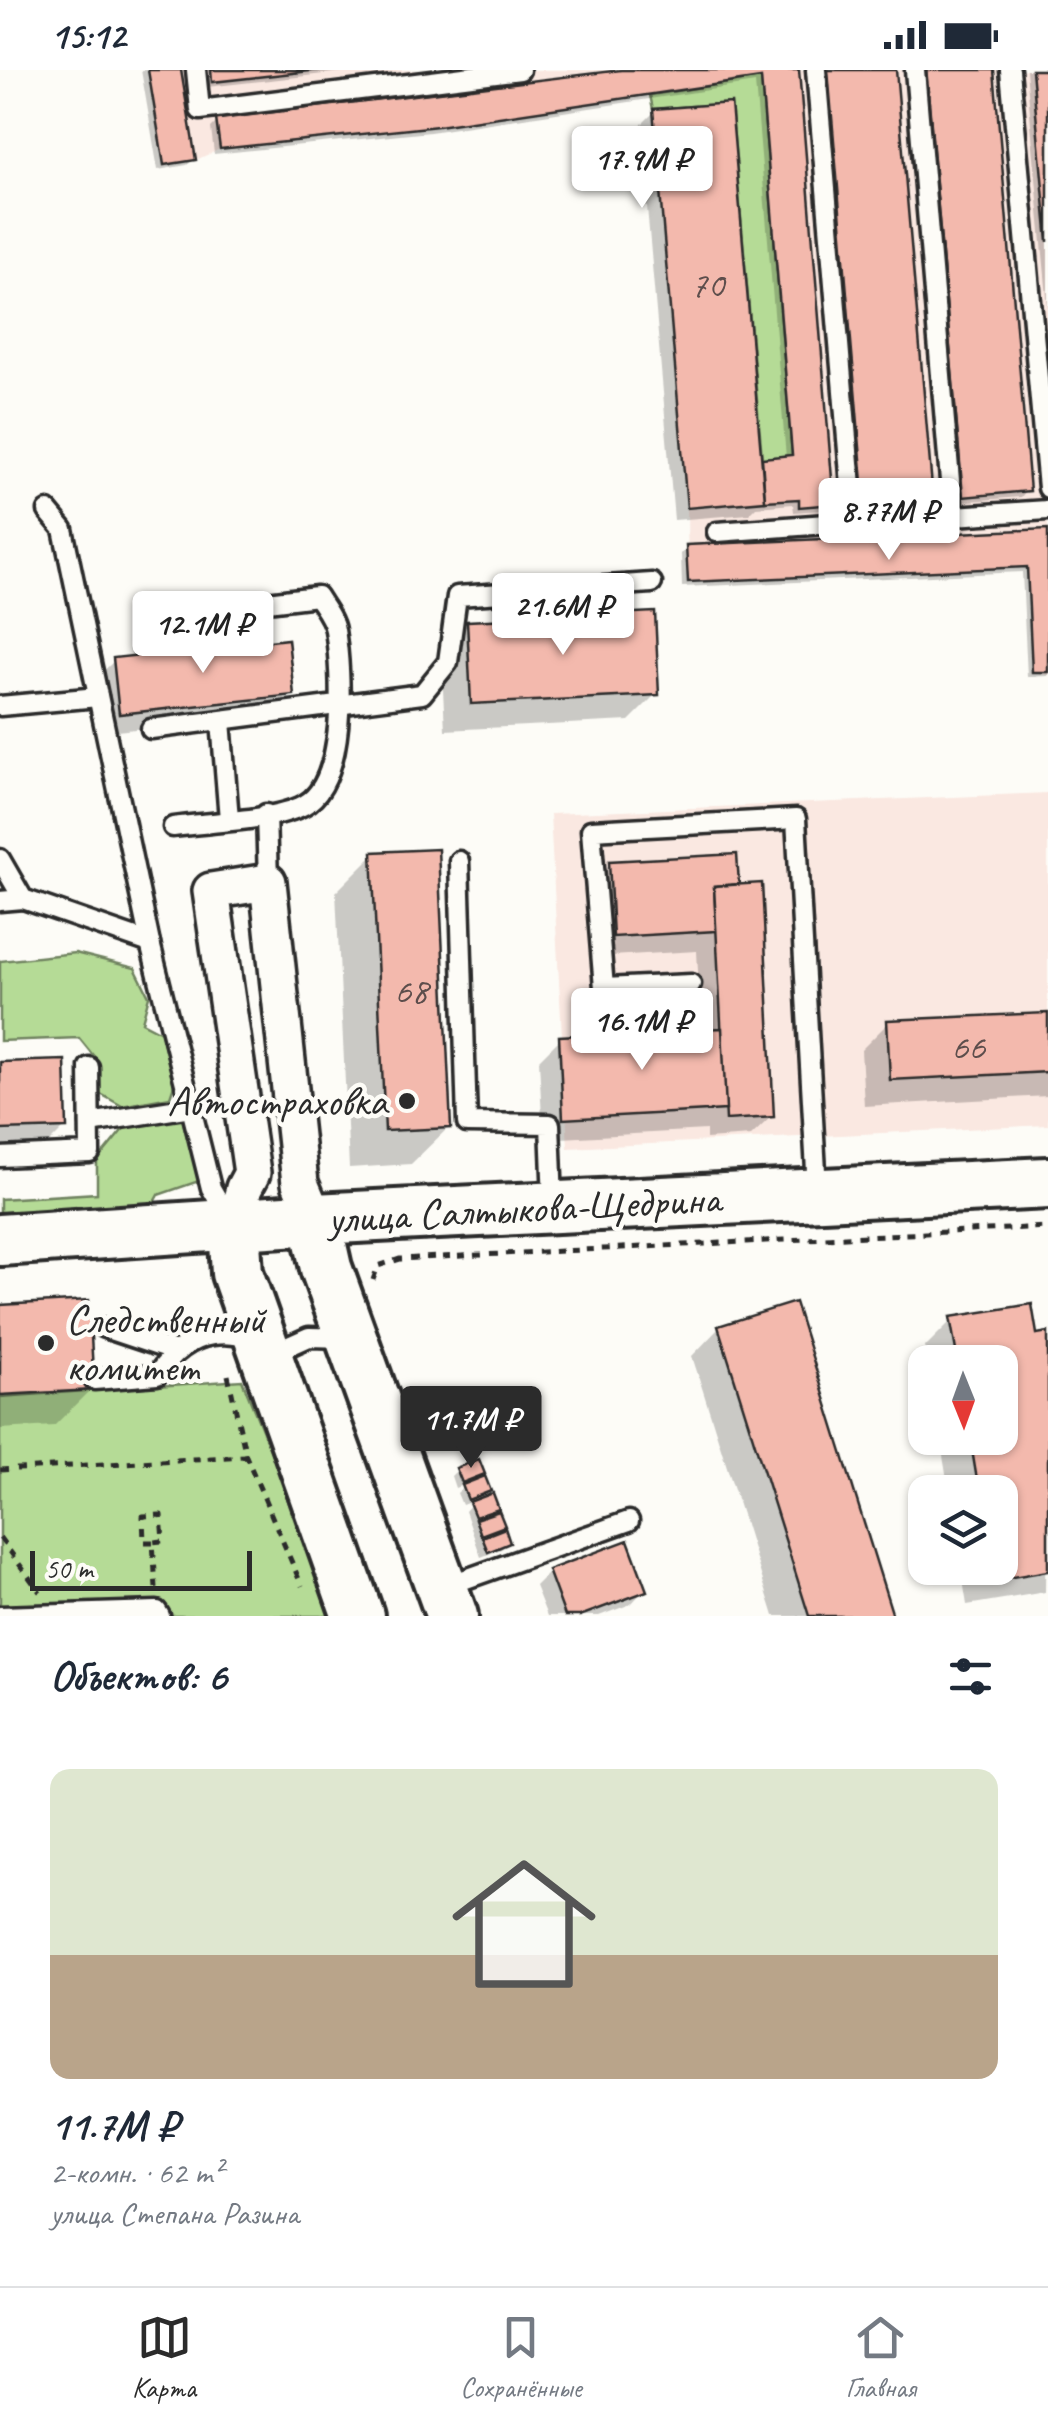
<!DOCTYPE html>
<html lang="ru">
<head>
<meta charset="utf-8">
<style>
	:root { --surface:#fff; --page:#f2f2f3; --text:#1f2937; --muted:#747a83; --line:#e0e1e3; --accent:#2b2b2b }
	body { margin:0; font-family:Caveat,sans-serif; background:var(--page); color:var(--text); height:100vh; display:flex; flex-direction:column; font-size:38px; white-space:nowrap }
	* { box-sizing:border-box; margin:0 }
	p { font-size:32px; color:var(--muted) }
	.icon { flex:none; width:55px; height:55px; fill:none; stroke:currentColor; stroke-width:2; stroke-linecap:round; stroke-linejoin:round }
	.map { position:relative; height:1546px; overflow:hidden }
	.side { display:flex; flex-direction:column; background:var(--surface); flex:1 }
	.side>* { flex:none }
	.needle { width:65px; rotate:179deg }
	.tools { position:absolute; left:908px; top:1275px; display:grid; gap:20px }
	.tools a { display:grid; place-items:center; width:110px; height:110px; border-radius:20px; background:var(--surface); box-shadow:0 2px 8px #0004; font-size:50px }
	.scale { position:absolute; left:30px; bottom:25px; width:222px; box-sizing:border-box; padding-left:10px; border:5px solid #2b2b2b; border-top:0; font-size:28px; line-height:35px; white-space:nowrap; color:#2b2b2b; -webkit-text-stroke:8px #fdfcf7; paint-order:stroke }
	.price { position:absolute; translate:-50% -85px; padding:0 22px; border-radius:10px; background:#fff; color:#222; font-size:32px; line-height:65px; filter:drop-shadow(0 2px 5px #0008) }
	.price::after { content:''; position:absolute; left:50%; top:60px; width:30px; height:22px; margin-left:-15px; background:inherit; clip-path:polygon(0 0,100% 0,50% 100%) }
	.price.selected { background:var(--accent); color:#fff }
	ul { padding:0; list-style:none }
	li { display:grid; align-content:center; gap:20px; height:530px; padding:0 50px }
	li+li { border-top:2px solid var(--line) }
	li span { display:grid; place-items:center; height:310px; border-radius:20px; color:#555 }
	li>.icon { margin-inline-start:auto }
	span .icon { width:180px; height:180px; fill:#fffc; stroke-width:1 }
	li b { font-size:42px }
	h2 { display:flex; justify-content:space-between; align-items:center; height:120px; padding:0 50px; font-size:42px }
	.status { display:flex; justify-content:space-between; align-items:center; height:70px; padding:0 50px; background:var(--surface); direction:ltr }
	.status svg { height:28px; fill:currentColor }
	.tab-bar { display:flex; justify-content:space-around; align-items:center; height:140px; border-top:2px solid var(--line); background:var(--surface); font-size:28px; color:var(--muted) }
	.tab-bar a { display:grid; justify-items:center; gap:5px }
	.tab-bar .selected { color:var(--accent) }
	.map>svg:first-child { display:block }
	.built { fill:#fae8e1 }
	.green { fill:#b5db96; stroke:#708360; stroke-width:2.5 }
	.shadow { fill:#0003 }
	.building { fill:#f3b9ad; stroke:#2b2b2b; stroke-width:2.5 }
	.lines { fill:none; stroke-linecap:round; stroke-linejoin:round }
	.lane-casing { stroke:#2b2b2b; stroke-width:25 }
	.street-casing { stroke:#2b2b2b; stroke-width:42 }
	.secondary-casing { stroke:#2b2b2b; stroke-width:58 }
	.path { stroke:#2b2b2b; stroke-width:5; stroke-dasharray:8 8; stroke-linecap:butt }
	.lane { stroke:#fdfcf7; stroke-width:18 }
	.street { stroke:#fdfcf7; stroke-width:35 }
	.secondary { stroke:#fdfcf7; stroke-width:50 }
	.poi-dot { fill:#2b2b2b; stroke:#fdfcf7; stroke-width:4 }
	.labels { text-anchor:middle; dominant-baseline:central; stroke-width:9; stroke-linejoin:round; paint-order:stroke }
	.number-label { font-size:38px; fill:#5d4e4c }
	.poi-label { font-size:42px; fill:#2b2b2b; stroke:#fdfcf7; text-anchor:end }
	.street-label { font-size:42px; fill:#2b2b2b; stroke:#fdfcf7 }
</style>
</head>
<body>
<div class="status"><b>15:12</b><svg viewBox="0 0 49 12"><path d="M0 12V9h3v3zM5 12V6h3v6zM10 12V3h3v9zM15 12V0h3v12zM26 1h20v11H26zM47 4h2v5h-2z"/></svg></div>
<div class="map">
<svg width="1048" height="1546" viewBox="0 0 1048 1546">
	<rect width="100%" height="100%" fill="#fdfcf7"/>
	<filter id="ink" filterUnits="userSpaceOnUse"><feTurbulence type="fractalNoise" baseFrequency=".01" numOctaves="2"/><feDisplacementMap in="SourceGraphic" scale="20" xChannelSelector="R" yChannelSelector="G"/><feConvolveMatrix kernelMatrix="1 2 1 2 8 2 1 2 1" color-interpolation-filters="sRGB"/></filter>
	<g filter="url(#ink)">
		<!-- built -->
		<g class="built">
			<path d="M148,0H1048V605L1032,602L1027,497L688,512L687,438L765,431L762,388L791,386L761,9L438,56L220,79L196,90L164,95Z"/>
			<path d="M1048,723V1055L568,1078L550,744Z"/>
		</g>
		<!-- green -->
		<g class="green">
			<path d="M761,8L792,385L762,388L731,33L653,39L650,25Z"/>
			<path d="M75,883L135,898L149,926L142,952L161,962L174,1015L170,1027L122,1036L99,1023L96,989L79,968L0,971V891Z"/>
			<path d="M182,1049L199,1111L158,1125L148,1143L0,1151V1129L97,1123V1091L125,1057Z"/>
			<path d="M242,1310L337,1546H0V1327Z"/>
		</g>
		<!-- shadow -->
		<g class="shadow">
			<path d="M141,0H179L194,89L187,95L158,100Z"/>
			<path d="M205,0H360L207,17Z"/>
			<path d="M642,0H796L831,433L825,440L794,442L793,434L756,437L749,444L674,450L640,56L654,42L759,394L786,388L755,13L430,62L214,84L211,58L217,52Z"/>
			<path d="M822,0H893L930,429L924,435L860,441Z"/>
			<path d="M920,0H991L1027,420L1021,427L957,432Z"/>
			<path d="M1026,0H1048V238Z"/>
			<path d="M1048,461V606L1027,607L1022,502L682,517L681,484L687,477Z"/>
			<path d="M468,553L656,624L629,651L445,660L441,580Z"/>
			<path d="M114,591L292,624L271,644L99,663L93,611Z"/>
			<path d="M373,785L449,1057L411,1094L349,1098L336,822Z"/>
			<path d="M735,787L772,1046L751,1066L706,1069V1060L543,1069L539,990L560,969L701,961L697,881L594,887L590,814L610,794Z"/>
			<path d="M1048,945V1026L864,1036L861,980L888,953Z"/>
			<path d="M0,995L65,1057L38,1084L0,1085Z"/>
			<path d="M0,1238L91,1319L54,1356L0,1359Z"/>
			<path d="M952,1250L1035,1266L1048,1264L1045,1522L967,1535L961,1498H1000V1422H949L940,1368H1000V1292H927L925,1277Z"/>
			<path d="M719,1258L891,1546H774L692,1286Z"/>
			<path d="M457,1400L482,1404L471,1414L488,1421L478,1432L491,1427L508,1473L501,1479L481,1487L465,1441L475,1430L462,1435L457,1423L468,1413L455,1418L451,1406Z"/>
			<path d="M549,1502L644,1520L631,1534L599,1546H547L535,1516Z"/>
		</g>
		<!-- building -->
		<g class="building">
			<path d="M148,0H181L196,90L164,95Z"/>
			<path d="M211,0H320L212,12Z"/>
			<path d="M621,0H799L834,434L799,437V429L765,431L762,388L792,385L761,8L438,56L220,79L216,49Z"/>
			<path d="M828,0H896L933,429L865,436Z"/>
			<path d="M926,0H994L1030,421L963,427Z"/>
			<path d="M1032,0H1048V172Z"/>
			<path d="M731,33L765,431L687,438L653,39Z"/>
			<path d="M1048,459V602H1032L1027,497L688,512L686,475Z"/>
			<path d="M655,542L659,625L471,634L467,551Z"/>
			<path d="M288,569L294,625L119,644L113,588Z"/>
			<path d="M438,779L451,1058L385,1061L372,782Z"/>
			<path d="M737,784L739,814L714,816L716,861L613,867L609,791Z"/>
			<path d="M762,813L774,1047L726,1050L714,816Z"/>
			<path d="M1048,943V1002L890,1010L887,950Z"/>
			<path d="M722,958L726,1040L563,1049L559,966Z"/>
			<path d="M65,990L67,1058L0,1060V992Z"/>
			<path d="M89,1230L94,1320L0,1325V1235Z"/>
			<path d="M795,1232L893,1546H809L718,1256Z"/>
			<path d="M1032,1234L1037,1264L1048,1262V1501L994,1510L992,1498H1000V1422H979L970,1368H1000V1292H958L950,1247Z"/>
			<path d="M479,1389L485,1404L462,1413L456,1398Z"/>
			<path d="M485,1406L491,1421L468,1430L462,1415Z"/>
			<path d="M493,1423L499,1439L475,1447L469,1432Z"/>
			<path d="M499,1441L505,1456L481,1465L475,1449Z"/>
			<path d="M505,1458L510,1473L488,1482L482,1467Z"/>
			<path d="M628,1470L647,1521L580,1546H565L548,1500Z"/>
		</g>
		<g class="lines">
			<!-- lane casing -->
			<g class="lane-casing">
				<g id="lane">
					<path d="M196,0L200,40L520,0"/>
					<path d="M816,0L854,452L953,446"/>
					<path d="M915,0L953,446L1048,440"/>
					<path d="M1010,0L1048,418"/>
					<path d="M48,441L63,459L150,873L211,1118L228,1147"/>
					<path d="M717,462L854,452"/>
					<path d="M143,547L317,526C323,536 333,548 335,560C342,603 347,712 304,735C274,751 208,752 173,757"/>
					<path d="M0,636L98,627"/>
					<path d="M221,651L229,749"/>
					<path d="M151,659L422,624L448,592L457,526L652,513"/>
					<path d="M266,744L268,812"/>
					<path d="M0,789L23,829L150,873"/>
					<path d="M459,791L467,1053L550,1054L553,1132"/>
					<path d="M0,831L23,829"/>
					<path d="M691,914L604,918L591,760L796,749L817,1119"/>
					<path d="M90,1053L191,1037"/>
					<path d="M0,1087L90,1083L89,997"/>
					<path d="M104,1258L173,1281"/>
					<path d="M94,1310L157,1305C189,1257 231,1255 280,1280L309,1267L347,1268"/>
					<path d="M446,1516L629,1451"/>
					<path d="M0,1546L157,1541L160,1546"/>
				</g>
			</g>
			<!-- street casing -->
			<g class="street-casing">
				<path id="street" d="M234,1157L244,1118L252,1103L211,821L268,812L300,1113L315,1149"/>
			</g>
			<!-- secondary casing -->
			<g class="secondary-casing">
				<g id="secondary">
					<path d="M315,1149L326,1198L452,1546"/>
					<path d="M234,1157L237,1203L358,1546"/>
					<path d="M0,1170L315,1149L1048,1113"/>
				</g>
			</g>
			<!-- path -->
			<g class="path">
				<path d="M373,1210L378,1196L400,1189L1048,1157"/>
				<path d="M228,1305L246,1386L302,1516"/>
				<path d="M0,1400L246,1386"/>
				<path d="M0,1468L40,1522"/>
				<path d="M153,1472H144L143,1446L161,1445L163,1471L153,1472L156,1518"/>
			</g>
			<!-- lane -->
			<use href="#lane" class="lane"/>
			<!-- street -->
			<use href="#street" class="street"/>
			<!-- secondary -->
			<use href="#secondary" class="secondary"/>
		</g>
	</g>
	<!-- markers -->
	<g class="poi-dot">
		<circle cx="407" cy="1031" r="10"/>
		<circle cx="46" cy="1273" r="10"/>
	</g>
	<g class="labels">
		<!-- number labels -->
		<g class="number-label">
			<text x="707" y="214">70</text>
			<text x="411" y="920">68</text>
			<text x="968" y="976">66</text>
		</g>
		<!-- poi labels -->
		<g class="poi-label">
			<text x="387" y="1031">Автостраховка</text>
			<text x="66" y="1249" text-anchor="start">Следственный<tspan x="66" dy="48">комитет</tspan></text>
		</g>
		<!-- street labels -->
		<g class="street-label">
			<text transform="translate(524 1139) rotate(-3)">улица Салтыкова-Щедрина</text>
		</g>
	</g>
</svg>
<div class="tools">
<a><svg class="needle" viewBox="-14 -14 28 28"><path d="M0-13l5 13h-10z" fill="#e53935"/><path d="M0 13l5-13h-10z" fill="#747a83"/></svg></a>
<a><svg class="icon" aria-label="layers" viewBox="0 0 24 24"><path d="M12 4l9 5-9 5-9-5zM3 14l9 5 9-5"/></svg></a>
</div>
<div class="scale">50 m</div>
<b class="price" style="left:642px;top:141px">17.9M ₽</b>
<b class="price" style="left:889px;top:493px">8.77M ₽</b>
<b class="price" style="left:563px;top:588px">21.6M ₽</b>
<b class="price" style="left:203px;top:606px">12.1M ₽</b>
<b class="price" style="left:642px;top:1003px">16.1M ₽</b>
<b class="price selected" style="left:471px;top:1401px">11.7M ₽</b>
</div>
<section class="side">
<h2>Объектов: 6<svg class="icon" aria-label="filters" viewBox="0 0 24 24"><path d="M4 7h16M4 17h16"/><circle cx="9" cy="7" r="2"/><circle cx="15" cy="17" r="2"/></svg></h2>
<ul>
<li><span style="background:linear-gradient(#dfe7d0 60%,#b9a48a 0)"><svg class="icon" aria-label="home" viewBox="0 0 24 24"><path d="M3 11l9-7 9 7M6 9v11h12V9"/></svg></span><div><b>11.7M ₽</b><p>2-комн. · 62 m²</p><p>улица Степана Разина</p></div></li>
</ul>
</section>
<nav class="tab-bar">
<a class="selected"><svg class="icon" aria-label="map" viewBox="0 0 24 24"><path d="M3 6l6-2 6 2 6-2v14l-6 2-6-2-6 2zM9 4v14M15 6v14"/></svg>Карта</a>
<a><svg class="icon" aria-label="saved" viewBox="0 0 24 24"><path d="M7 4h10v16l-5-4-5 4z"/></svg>Сохранённые</a>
<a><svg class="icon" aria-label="home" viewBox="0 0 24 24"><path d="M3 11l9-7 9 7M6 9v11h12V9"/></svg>Главная</a>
</nav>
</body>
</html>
